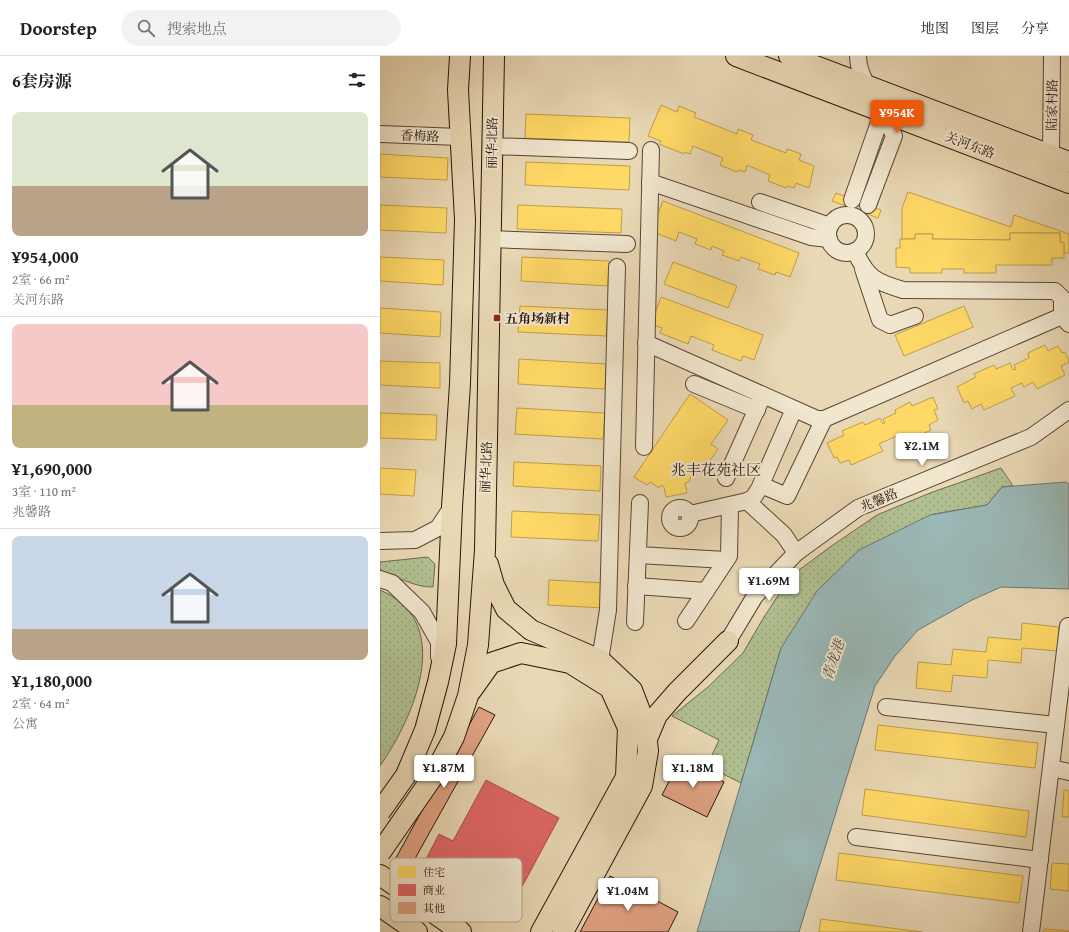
<!DOCTYPE html>
<html lang="zh">
<head>
<meta charset="utf-8">
<style>
	:root { --surface:#fff; --page:#f2f2f2; --text:#222; --muted:#767676; --line:#e0e0e0; --accent:#ea580c }
	body { margin:0; font-family:"Gentium Book Plus","Noto Serif SC",serif; background:var(--page); color:var(--text); height:100vh; display:flex; flex-direction:column; font-size:15px; white-space:nowrap }
	* { box-sizing:border-box; margin:0 }
	p { font-size:13px; color:var(--muted) }
	.icon { flex:none; width:22px; height:22px; fill:none; stroke:currentColor; stroke-width:2; stroke-linecap:round; stroke-linejoin:round }
	.map { position:relative; flex:1; overflow:hidden }
	.side { display:flex; flex-direction:column; background:var(--surface); width:380px }
	.side>* { flex:none }
	.price { position:absolute; translate:-50% -34px; padding:0 9px; border-radius:4px; background:#fff; color:#222; font-size:13px; line-height:26px; filter:drop-shadow(0 1px 2px #0008) }
	.price::after { content:''; position:absolute; left:50%; top:24px; width:12px; height:9px; margin-left:-6px; background:inherit; clip-path:polygon(0 0,100% 0,50% 100%) }
	.price.selected { background:var(--accent); color:#fff }
	ul { padding:0; list-style:none }
	li { display:grid; align-content:center; gap:8px; height:212px; padding:0 12px }
	li+li { border-top:1px solid var(--line) }
	li span { display:grid; place-items:center; height:124px; border-radius:8px; color:#555 }
	li>.icon { margin-inline-start:auto }
	span .icon { width:72px; height:72px; fill:#fffc; stroke-width:1 }
	li b { font-size:17px }
	h2 { display:flex; justify-content:space-between; align-items:center; height:48px; padding:0 12px; font-size:17px }
	header { display:flex; align-items:center; gap:24px; box-sizing:border-box; height:56px; padding:0 20px; background:var(--surface); border-bottom:1px solid var(--line) }
	header strong { font-size:19px }
	nav { display:flex; gap:22px; margin-inline-start:auto; font-size:14px }
	.search { width:280px; height:36px; background:var(--page); display:flex; align-items:center; gap:10px; box-sizing:border-box; padding:0 14px; border-radius:22px; color:var(--muted); font-size:15px }
	main { display:flex; flex:1; min-height:0 }
	.map>svg:first-child { display:block }
	.grass { fill:url(#grass-dots); stroke:#6c6a4f }
	.water { fill:#9ab8b6; stroke:#6c7672 }
	.homes { fill:#ffd966; stroke:#be9e4b }
	.shops { fill:#e06666; stroke:#a94d4b }
	.building { fill:#e1a382; stroke:#28140d }
	.lines { fill:none; stroke-linecap:round; stroke-linejoin:round }
	.minor-casing { stroke:#584537; stroke-width:18 }
	.major-casing { stroke:#28140d; stroke-width:22 }
	.minor { stroke:#f1e6ce; stroke-width:16 }
	.major { stroke:#e9d8b4; stroke-width:20 }
	.major-bridge-casing { stroke:#28140d; stroke-width:22; stroke-linecap:butt }
	.major-bridge { stroke:#e9d8b4; stroke-width:20 }
	.poi-dot { fill:#8f2418; stroke:#f1e6ce; stroke-width:1.5 }
	.labels { text-anchor:middle; dominant-baseline:central; stroke-width:4; stroke-linejoin:round; paint-order:stroke }
	.street-label { font-size:13px; fill:#28140d; stroke:#f1e6ce }
	.poi-label { font-size:13px; font-weight:bold; fill:#28140d; stroke:#f1e6ce; text-anchor:start }
	.water-label { font-size:14px; font-style:italic; fill:#504d48; stroke:#f1e6ce }
	.quarter-label { font-size:15px; fill:#28140d; stroke:#f1e6ce }
	.key { fill:#f1e6ce; stroke:#b5a794; stroke-width:1 }
	.key-label { font-size:11px; fill:#28140d }
</style>
</head>
<body>
<header>
<strong>Doorstep</strong>
<div class="search"><svg class="icon" aria-label="search" viewBox="0 0 24 24"><circle cx="10" cy="10" r="6"/><path d="M15 15l6 6"/></svg>搜索地点</div>
<nav><a>地图</a><a>图层</a><a>分享</a></nav>
</header>
<main>
<section class="side">
<h2>6套房源<svg class="icon" aria-label="filters" viewBox="0 0 24 24"><path d="M4 7h16M4 17h16"/><circle cx="9" cy="7" r="2"/><circle cx="15" cy="17" r="2"/></svg></h2>
<ul>
<li><span style="background:linear-gradient(#dfe7d0 60%,#b9a48a 0)"><svg class="icon" aria-label="home" viewBox="0 0 24 24"><path d="M3 11l9-7 9 7M6 9v11h12V9"/></svg></span><div><b>¥954,000</b><p>2室 · 66 m²</p><p>关河东路</p></div></li>
<li><span style="background:linear-gradient(#f6c9c9 65%,#c2b280 0)"><svg class="icon" aria-label="home" viewBox="0 0 24 24"><path d="M3 11l9-7 9 7M6 9v11h12V9"/></svg></span><div><b>¥1,690,000</b><p>3室 · 110 m²</p><p>兆馨路</p></div></li>
<li><span style="background:linear-gradient(#c9d6e8 75%,#b9a48a 0)"><svg class="icon" aria-label="home" viewBox="0 0 24 24"><path d="M3 11l9-7 9 7M6 9v11h12V9"/></svg></span><div><b>¥1,180,000</b><p>2室 · 64 m²</p><p>公寓</p></div></li>
</ul>
</section>
<div class="map">
<svg width="689" height="876" viewBox="0 0 689 876">
	<defs>
		<pattern id="grass-dots" width="8" height="8" patternUnits="userSpaceOnUse"><rect width="8" height="8" fill="#b1c091"/><path d="M2 2h.1M6 6h.1" fill="none" stroke="#98a47c" stroke-width="1.8" stroke-linecap="round"/></pattern>
	</defs>
	<rect width="100%" height="100%" fill="#e9d8b4"/>
	<filter id="stains"><feTurbulence type="fractalNoise" baseFrequency=".005" numOctaves="4"/><feColorMatrix values="0 0 0 0 .2 0 0 0 0 .09 0 0 0 0 .02 0 0 0 .5 -.17"/></filter>
	<radialGradient id="worn" r=".72"><stop offset=".6" stop-color="#630" stop-opacity="0"/><stop offset="1" stop-color="#630" stop-opacity=".3"/></radialGradient>
	<!-- grass -->
	<g class="grass">
		<path d="M621,412L633,430L622,431L607,449L554,458L401,592L361,727L327,710L339,684L292,660L328,631L363,597L384,561L411,520L450,491L497,459L550,437Z"/>
		<path d="M48,501L55,508L53,531C36,532 17,520 0,516V506Z"/>
		<path d="M0,534C76,566 34,661 0,710Z"/>
	</g>
	<!-- water -->
	<path class="water" d="M686,426L689,428V533L621,531L592,544L538,574L515,600L495,630L419,876H317L401,592L437,535L479,494L550,459L607,449L622,431Z"/>
	<!-- homes -->
	<g class="homes">
		<path d="M281,49L297,56L299,50L316,57L314,61L357,78L358,73L373,79L371,84L406,97L407,93L421,98L419,104L434,110L429,132L416,127L414,132L407,130L406,132L388,125L390,119L367,109L365,116L358,114L357,116L340,109L343,102L313,90L310,98L305,96L304,98L279,88L281,85L268,80Z"/>
		<path d="M146,58L250,62L249,86L145,82Z"/>
		<path d="M0,98L68,102L67,124L0,121Z"/>
		<path d="M146,106L250,110L249,134L145,129Z"/>
		<path d="M528,136L631,171L634,159L689,178V197H684V187L680,186V177H630V184L552,183L553,178H535V183H522V152Z"/>
		<path d="M456,137L501,154L498,162L452,145Z"/>
		<path d="M283,145L419,197L410,221L396,216L395,219L378,213L380,208L361,201L359,205L342,199L344,195L332,190L331,194L315,188L317,183L299,176L296,185L271,175Z"/>
		<path d="M0,149L67,152L66,177L0,174Z"/>
		<path d="M138,149L242,153L241,177L137,173Z"/>
		<path d="M630,177H680V186L684,187V202H672V209H616V217H584V213H562V217H530V212L516,211V192H520V183H535V178H553L552,183L630,184Z"/>
		<path d="M0,201L64,204L63,229L0,225Z"/>
		<path d="M142,201L229,205L228,230L141,225Z"/>
		<path d="M293,206L357,230L348,252L284,228Z"/>
		<path d="M281,241L383,279L374,304L363,300L361,305L332,294L334,289L311,280L308,288L280,277L282,272L271,268Z"/>
		<path d="M140,250L228,254L226,280L138,276Z"/>
		<path d="M584,250L593,271L524,300L515,279Z"/>
		<path d="M0,252L61,256L60,281L0,277Z"/>
		<path d="M665,289L668,295L678,290L682,297L685,296L689,306L681,310L685,319L657,333L653,326L644,331L642,327L631,332L635,340L604,354L601,348L592,353L588,345L584,347L577,331L596,321L594,318L614,309L616,313L630,307L633,314L636,313L634,309L649,302L648,297Z"/>
		<path d="M139,303L226,308L225,333L138,328Z"/>
		<path d="M0,305L60,307V332L0,329Z"/>
		<path d="M310,338L348,364L331,388L338,393L321,418L314,413L309,426L305,427L307,437L286,441L284,431L281,429L279,432L270,426L267,429L254,421Z"/>
		<path d="M553,341L558,353L554,354L558,364L549,369L551,374L525,386L521,378L499,388L503,395L471,409L469,404L460,407L457,401L454,402L447,387L464,379L462,375L483,366L485,369L500,362L503,368L505,367L503,363L516,357L515,354L530,346L532,350Z"/>
		<path d="M137,352L225,357L223,383L135,378Z"/>
		<path d="M0,357L57,359L56,384L0,382Z"/>
		<path d="M134,406L221,410L220,435L133,430Z"/>
		<path d="M0,412L36,414L34,440L0,438Z"/>
		<path d="M132,455L220,459L218,485L131,481Z"/>
		<path d="M169,524L225,527L223,552L168,549Z"/>
		<path d="M642,567L679,571L677,595L642,592L641,607L608,604L607,622L573,619L571,636L536,632L538,606L571,609L573,593L606,596L608,581L641,584Z"/>
		<path d="M498,669L658,687L655,712L495,694Z"/>
		<path d="M485,733L649,755L646,781L482,759Z"/>
		<path d="M684,734L689,735V761H682Z"/>
		<path d="M459,797L643,820L639,847L456,824Z"/>
		<path d="M672,807L689,808V835L670,833Z"/>
		<path d="M441,863L542,876H439Z"/>
		<path d="M664,873L689,875V876H663Z"/>
	</g>
	<!-- shops -->
	<path class="shops" d="M106,724L179,762L130,853L44,807L59,778L73,785Z"/>
	<!-- building -->
	<g class="building">
		<path d="M99,651L115,659L27,817L12,809Z"/>
		<path d="M300,704L344,726L327,761L282,739Z"/>
		<path d="M230,820L298,856L288,876H200Z"/>
	</g>
	<g class="lines">
		<!-- minor casing -->
		<g class="minor-casing">
			<g id="minor">
				<path d="M478,0C478,20 493,38 502,54C507,62 510,71 514,80L488,149"/>
				<path d="M0,78L80,81"/>
				<path d="M112,90L249,95"/>
				<path d="M671,99L672,0"/>
				<path d="M270,126L431,181L449,183"/>
				<path d="M472,144L503,55"/>
				<path d="M380,146L450,170"/>
				<circle cx="467" cy="178" r="19"/>
				<path d="M110,183L247,188"/>
				<path d="M475,195C487,222 496,226 523,234L675,235L682,242V260L689,268"/>
				<path d="M483,213L500,264L510,269L535,260"/>
				<path d="M266,287L437,363H444L682,260"/>
				<path d="M314,328L377,354"/>
				<path d="M264,391L271,94"/>
				<path d="M346,422L383,339"/>
				<path d="M381,429L407,440L444,363"/>
				<path d="M367,445L404,479L416,497"/>
				<circle cx="300" cy="462" r="10"/>
				<path d="M310,458L367,445L373,442L379,433L414,353"/>
				<path d="M0,485L35,484L58,472L72,451"/>
				<path d="M258,499L346,504"/>
				<path d="M0,523L12,527L42,556L59,586V601"/>
				<path d="M256,530L326,535"/>
				<path d="M306,565L349,500L350,449"/>
				<path d="M255,566L260,447"/>
				<path d="M348,585L375,540L416,497L478,452L651,381L689,354"/>
				<path d="M220,604L228,554L237,211"/>
				<path d="M506,651L676,669"/>
				<path d="M671,712L689,716"/>
				<path d="M476,781L660,804"/>
				<path d="M651,876L688,570"/>
			</g>
		</g>
		<!-- major casing -->
		<g class="major-casing">
			<g id="major">
				<path d="M356,0L689,127"/>
				<path d="M409,0L689,106"/>
				<path d="M108,508L114,529L126,553L151,574L220,604L252,634L265,668L268,695L262,730L183,876"/>
				<path d="M91,635L111,607L141,597L190,607L230,632L248,672L246,721L161,876"/>
				<path d="M267,683L277,659L297,636L348,585"/>
				<path d="M26,719L45,674L58,626L66,588L72,451L80,328L85,164L78,34L80,0"/>
				<path d="M52,722L74,681L88,640L98,589L105,494L114,0"/>
				<path d="M0,819L81,876"/>
				<path d="M0,850L37,876"/>
			</g>
		</g>
		<!-- minor -->
		<use href="#minor" class="minor"/>
		<!-- major -->
		<use href="#major" class="major"/>
		<!-- major-bridge casing -->
		<g class="major-bridge-casing">
			<g id="major-bridge">
				<path d="M0,756L26,719"/>
				<path d="M0,797L52,722"/>
			</g>
		</g>
		<!-- major-bridge -->
		<use href="#major-bridge" class="major-bridge"/>
	</g>
	<!-- markers -->
	<rect class="poi-dot" x="113" y="258" width="8" height="8" rx="2"/>
	<g class="labels">
		<!-- street labels -->
		<g class="street-label">
			<text transform="translate(672 49) rotate(-89)">陆家村路</text>
			<text transform="translate(40 80) rotate(2)">香梅路</text>
			<text transform="translate(112 87) rotate(-89)">丽华北路</text>
			<text transform="translate(590 89) rotate(21)">关河东路</text>
			<text transform="translate(106 411) rotate(-88)">丽华北路</text>
			<text transform="translate(499 444) rotate(-23)">兆馨路</text>
		</g>
		<!-- poi labels -->
		<g class="poi-label">
			<text x="125" y="262">五角场新村</text>
		</g>
		<!-- water labels -->
		<g class="water-label">
			<text transform="translate(453 604) rotate(-72)">青龙港</text>
		</g>
		<!-- quarter labels -->
		<g class="quarter-label">
			<text x="336" y="413">兆丰花苑社区</text>
		</g>
	</g>
	<!-- legend -->
	<rect x="10" y="802" width="132" height="64" rx="6" class="key"/>
	<rect x="18" y="810" width="18" height="12" fill="#ffd966"/>
	<rect x="18" y="828" width="18" height="12" fill="#e06666"/>
	<rect x="18" y="846" width="18" height="12" fill="#e1a382"/>
	<g class="key-label">
		<text x="43" y="820">住宅</text>
		<text x="43" y="838">商业</text>
		<text x="43" y="856">其他</text>
	</g>
	<rect width="100%" height="100%" filter="url(#stains)"/>
	<rect width="100%" height="100%" fill="url(#worn)"/>
</svg>
<b class="price selected" style="left:517px;top:78px">¥954K</b>
<b class="price" style="left:542px;top:411px">¥2.1M</b>
<b class="price" style="left:389px;top:546px">¥1.69M</b>
<b class="price" style="left:64px;top:733px">¥1.87M</b>
<b class="price" style="left:313px;top:733px">¥1.18M</b>
<b class="price" style="left:248px;top:856px">¥1.04M</b>
</div>
</main>
</body>
</html>
